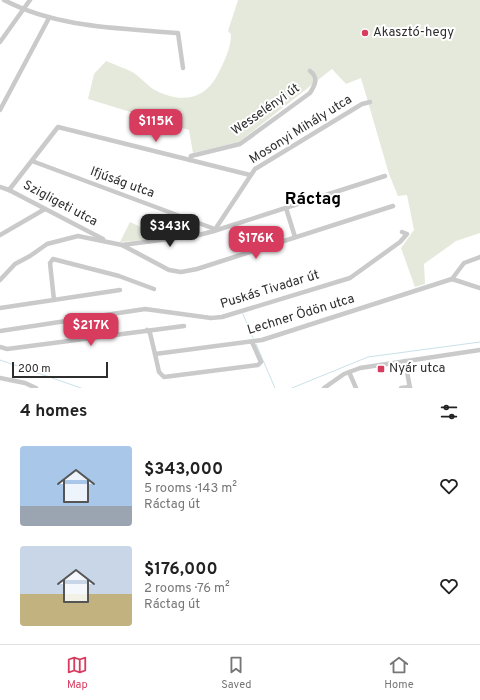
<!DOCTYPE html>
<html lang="en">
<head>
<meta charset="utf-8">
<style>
	:root { --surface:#fff; --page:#f6f6f6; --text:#222; --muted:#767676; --line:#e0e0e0; --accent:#d73c5f }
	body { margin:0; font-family:Overpass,sans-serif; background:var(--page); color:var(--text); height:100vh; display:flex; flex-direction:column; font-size:15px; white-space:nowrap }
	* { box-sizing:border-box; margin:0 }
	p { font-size:13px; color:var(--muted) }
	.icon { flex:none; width:22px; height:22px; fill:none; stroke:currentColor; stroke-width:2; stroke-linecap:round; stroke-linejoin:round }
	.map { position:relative; height:388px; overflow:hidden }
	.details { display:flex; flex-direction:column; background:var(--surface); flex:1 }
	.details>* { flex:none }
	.scale { position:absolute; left:12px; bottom:10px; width:96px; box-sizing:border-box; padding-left:4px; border:2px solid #2d2d2d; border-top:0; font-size:11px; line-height:14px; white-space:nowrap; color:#2d2d2d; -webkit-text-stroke:3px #fff; paint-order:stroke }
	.price { position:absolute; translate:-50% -34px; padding:0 9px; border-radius:8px; background:var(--accent); color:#fff; font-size:13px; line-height:26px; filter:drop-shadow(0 1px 2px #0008) }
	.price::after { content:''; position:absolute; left:50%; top:24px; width:12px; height:9px; margin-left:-6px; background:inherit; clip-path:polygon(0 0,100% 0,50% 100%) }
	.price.active { background:#222; color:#fff }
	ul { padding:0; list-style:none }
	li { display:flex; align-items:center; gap:12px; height:100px; padding:0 20px }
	li span { display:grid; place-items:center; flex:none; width:112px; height:80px; border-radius:4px; color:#555 }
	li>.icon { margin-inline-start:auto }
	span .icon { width:48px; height:48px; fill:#fffc; stroke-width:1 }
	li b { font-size:17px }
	h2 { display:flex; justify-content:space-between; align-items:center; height:48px; padding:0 20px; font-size:17px }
	.dock { display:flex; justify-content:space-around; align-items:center; height:56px; border-top:1px solid var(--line); background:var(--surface); font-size:11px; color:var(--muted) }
	.dock a { display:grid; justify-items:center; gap:2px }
	.dock .active { color:var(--accent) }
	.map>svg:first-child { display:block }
	.green { fill:#e5e9db }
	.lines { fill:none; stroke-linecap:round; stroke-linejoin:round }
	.stream { stroke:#c9e1e8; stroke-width:1 }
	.minor { stroke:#cacaca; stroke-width:4.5 }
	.poi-dot { fill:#d73c5f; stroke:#fff; stroke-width:1.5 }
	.labels { text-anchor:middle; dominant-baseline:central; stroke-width:4; stroke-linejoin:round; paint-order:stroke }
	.poi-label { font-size:13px; fill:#2d2d2d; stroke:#fff; text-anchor:start }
	.street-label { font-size:13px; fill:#2d2d2d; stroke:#fff }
	.district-label { font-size:17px; font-weight:bold; fill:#000; stroke:#fff }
</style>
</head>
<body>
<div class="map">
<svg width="480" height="388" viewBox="0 0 480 388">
	<rect width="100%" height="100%" fill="#fff"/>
	<!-- green -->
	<g class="green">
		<path d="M238,0H480V233L456,241L424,264L425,284L415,287L401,248L414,230L407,195L398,196L389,174L361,78L346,84L332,69L239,142L193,153L189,130L88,99L94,74L106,61C115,65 125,68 134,73C141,78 146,84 153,89C178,103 204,102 218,74C224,61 231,49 231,34L228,31Z"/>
		<path d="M130,222L147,230L144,240L120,242Z"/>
	</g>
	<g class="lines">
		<!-- stream -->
		<g class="stream">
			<path d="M243,314L253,338"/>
			<path d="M256,344L275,388"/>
			<path d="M0,360L81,388"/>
			<path d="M292,388L368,357L480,342"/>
		</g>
		<!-- minor -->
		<g class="minor">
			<path d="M4,0C57,28 120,28 178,33L183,68"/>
			<path d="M0,42L30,0"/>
			<path d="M0,110L49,18"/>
			<path d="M190,160L191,156L240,144L310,93C315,85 319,78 310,71"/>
			<path d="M32,161L212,228L214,231L385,176"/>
			<path d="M0,187L9,190L103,239"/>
			<path d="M9,190L58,127L250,175"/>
			<path d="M286,208L295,237"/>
			<path d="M0,235L45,209"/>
			<path d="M122,245L199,235L214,231L255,169L362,104L370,102"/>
			<path d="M452,279L464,263L480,257"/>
			<path d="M452,279L480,288"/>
			<path d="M0,280L15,264L30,256L47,244L78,236L122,245L169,270L181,272L197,269L393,206"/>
			<path d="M54,300L50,263L53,259L119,276L154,289"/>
			<path d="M0,308L120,290"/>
			<path d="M147,330L150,333L155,354L262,340L452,279"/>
			<path d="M0,331L145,309L211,318L222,317L350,278L400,242L407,234L402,232"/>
			<path d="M0,347L7,349L184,326"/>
			<path d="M155,354L159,372L164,377L258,365L261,362L252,342"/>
			<path d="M405,361L410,388"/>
			<path d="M349,372L356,388"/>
			<path d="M0,378L25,383L36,388"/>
			<path d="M324,388L344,374L360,368L480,350"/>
			<path d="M401,388L410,387"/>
		</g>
	</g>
	<!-- markers -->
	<g class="poi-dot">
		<circle cx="365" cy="33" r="4"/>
		<rect x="377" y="365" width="8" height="8" rx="2"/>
	</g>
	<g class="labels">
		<!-- poi labels -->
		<g class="poi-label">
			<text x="373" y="33">Akasztó-hegy</text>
			<text x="389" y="369">Nyár utca</text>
		</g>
		<!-- street labels -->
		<g class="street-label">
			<text transform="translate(266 110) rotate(-35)">Wesselényi út</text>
			<text transform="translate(301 130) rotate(-32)">Mosonyi Mihály utca</text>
			<text transform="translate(122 183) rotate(20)">Ifjúság utca</text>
			<text transform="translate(60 204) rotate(28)">Szigligeti utca</text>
			<text transform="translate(270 290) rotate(-17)">Puskás Tivadar út</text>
			<text transform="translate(301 315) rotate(-17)">Lechner Ödön utca</text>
		</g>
		<!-- district labels -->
		<g class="district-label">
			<text x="313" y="200">Ráctag</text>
		</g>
	</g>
</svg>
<div class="scale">200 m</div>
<b class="price" style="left:156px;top:143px">$115K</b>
<b class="price active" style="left:170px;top:248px">$343K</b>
<b class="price" style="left:256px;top:260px">$176K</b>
<b class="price" style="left:91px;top:347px">$217K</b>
</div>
<section class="details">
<h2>4 homes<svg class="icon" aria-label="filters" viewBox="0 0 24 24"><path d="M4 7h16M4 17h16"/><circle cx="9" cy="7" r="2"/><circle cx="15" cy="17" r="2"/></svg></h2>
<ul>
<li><span style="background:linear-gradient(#a9c7e8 75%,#9aa5b1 0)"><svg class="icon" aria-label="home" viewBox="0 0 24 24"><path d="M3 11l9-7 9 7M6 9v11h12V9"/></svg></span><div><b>$343,000</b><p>5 rooms · 143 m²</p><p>Ráctag út</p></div><svg class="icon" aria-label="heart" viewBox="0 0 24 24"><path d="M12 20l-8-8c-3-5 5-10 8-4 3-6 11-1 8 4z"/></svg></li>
<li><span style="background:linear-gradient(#c9d6e8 60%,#c2b280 0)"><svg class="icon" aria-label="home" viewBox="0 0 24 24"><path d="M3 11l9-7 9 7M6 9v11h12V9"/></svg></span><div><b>$176,000</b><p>2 rooms · 76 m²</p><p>Ráctag út</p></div><svg class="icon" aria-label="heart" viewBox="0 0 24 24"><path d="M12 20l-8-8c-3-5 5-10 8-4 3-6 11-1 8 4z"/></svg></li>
</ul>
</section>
<nav class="dock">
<a class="active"><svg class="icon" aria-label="map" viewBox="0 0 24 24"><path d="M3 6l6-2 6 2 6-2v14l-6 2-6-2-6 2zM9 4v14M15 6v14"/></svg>Map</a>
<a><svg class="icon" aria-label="saved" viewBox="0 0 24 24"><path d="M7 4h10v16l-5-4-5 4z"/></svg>Saved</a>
<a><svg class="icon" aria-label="home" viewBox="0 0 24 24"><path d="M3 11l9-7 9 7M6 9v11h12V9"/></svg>Home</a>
</nav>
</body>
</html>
